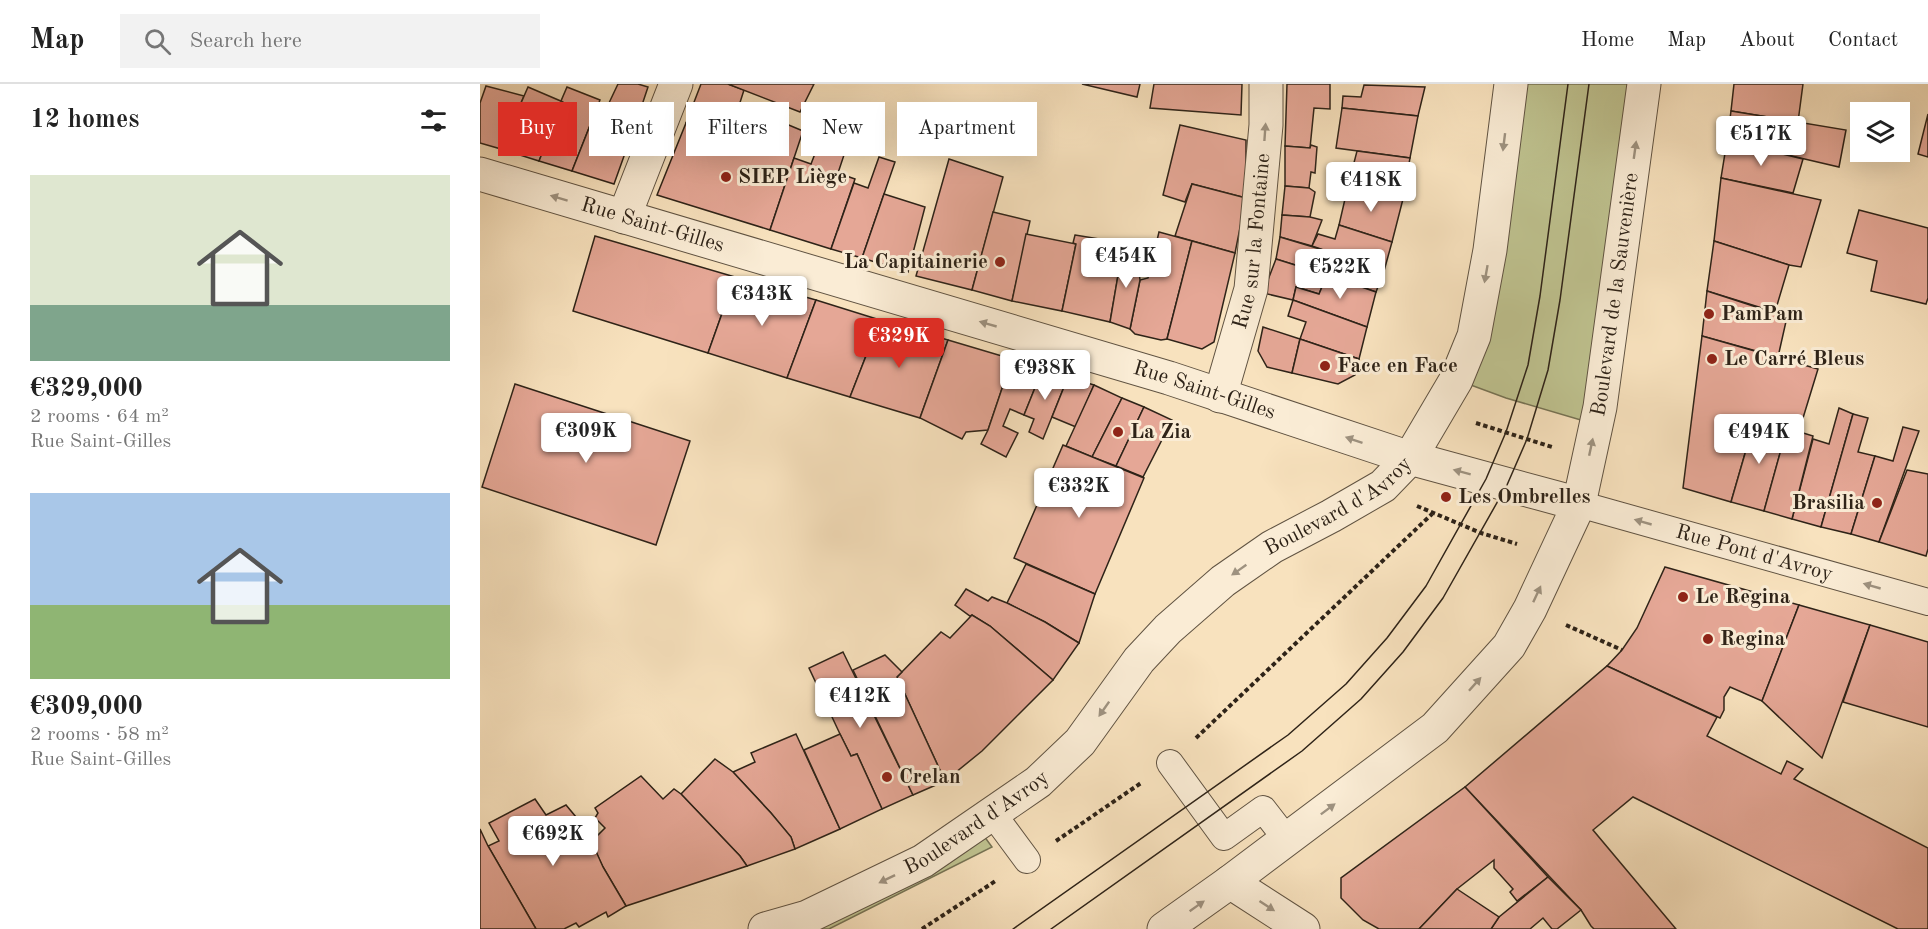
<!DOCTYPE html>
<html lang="en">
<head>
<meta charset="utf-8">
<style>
	:root { --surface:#fff; --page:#f2f2f2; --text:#222; --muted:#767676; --line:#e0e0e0; --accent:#d93025 }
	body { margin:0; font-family:"Old Standard TT",serif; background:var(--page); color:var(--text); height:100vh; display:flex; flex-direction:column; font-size:22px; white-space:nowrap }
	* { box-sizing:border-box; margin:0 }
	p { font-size:20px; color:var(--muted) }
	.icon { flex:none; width:33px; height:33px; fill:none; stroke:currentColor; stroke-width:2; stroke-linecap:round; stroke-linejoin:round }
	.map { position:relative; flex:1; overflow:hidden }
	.panel { display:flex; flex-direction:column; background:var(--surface); width:480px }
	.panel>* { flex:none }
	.top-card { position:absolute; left:18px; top:18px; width:570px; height:54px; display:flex; gap:12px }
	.controls { position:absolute; left:1370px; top:18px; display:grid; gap:12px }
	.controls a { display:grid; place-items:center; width:60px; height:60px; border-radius:0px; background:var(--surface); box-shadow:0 6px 24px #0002; font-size:30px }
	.price { position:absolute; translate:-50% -51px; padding:0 14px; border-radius:6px; background:#fff; color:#222; font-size:20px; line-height:39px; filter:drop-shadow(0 2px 3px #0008) }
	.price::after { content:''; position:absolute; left:50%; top:36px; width:18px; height:14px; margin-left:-9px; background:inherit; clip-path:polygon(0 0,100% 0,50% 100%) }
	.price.selected { background:var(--accent); color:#fff }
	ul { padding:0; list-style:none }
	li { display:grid; align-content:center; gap:12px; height:318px; padding:0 30px }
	li span { display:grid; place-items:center; height:186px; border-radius:0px; color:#555 }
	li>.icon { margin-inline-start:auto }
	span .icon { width:108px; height:108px; fill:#fffc; stroke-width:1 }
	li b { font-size:26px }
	h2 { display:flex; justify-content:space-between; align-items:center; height:72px; padding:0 30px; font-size:26px }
	.chip { padding:0 21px; border-radius:0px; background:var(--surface); box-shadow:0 6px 24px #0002; font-size:21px; line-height:54px }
	.chip.selected { background:var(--accent); color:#fff }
	header { display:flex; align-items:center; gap:36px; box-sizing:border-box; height:84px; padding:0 30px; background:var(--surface); border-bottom:2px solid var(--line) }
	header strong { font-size:28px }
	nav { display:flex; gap:33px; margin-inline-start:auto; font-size:21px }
	.search { width:420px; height:54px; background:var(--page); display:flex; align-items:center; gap:15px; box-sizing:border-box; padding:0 21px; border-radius:0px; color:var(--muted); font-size:22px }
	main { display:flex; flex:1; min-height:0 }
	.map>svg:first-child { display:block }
	.green { fill:#bfc390; stroke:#767354; stroke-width:1.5 }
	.building { fill:#e5a796; stroke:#2e2318; stroke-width:1.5 }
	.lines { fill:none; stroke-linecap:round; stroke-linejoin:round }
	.pedestrian-casing { stroke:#605342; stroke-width:28 }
	.minor-casing { stroke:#605342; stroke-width:35 }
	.tertiary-casing { stroke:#605342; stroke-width:35 }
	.path { stroke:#2e2318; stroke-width:4; stroke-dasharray:4.5 3; stroke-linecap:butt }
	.pedestrian { stroke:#faecd5; stroke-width:26 }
	.minor { stroke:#faecd5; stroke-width:33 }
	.tertiary { stroke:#faecd5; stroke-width:33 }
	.tram { stroke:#2e2318; stroke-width:1.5 }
	.oneway { fill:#9e9280 }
	.poi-dot { fill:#8f2418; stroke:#faecd5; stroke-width:2 }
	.labels { text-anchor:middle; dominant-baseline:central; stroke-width:6; stroke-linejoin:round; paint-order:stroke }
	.poi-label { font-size:21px; font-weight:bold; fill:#2e2318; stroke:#faecd5; text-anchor:start }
	.street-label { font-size:21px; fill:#2e2318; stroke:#faecd5 }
</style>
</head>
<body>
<header>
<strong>Map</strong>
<div class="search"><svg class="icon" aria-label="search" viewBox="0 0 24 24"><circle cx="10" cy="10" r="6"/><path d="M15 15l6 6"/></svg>Search here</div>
<nav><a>Home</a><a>Map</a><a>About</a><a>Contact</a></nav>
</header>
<main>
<section class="panel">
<h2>12 homes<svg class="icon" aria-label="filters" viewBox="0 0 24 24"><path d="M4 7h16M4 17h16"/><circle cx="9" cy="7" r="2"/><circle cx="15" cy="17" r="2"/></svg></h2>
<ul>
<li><span style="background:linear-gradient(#dfe7d0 70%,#7fa58c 0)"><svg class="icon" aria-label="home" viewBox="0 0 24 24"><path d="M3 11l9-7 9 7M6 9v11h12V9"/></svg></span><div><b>€329,000</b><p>2 rooms · 64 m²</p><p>Rue Saint-Gilles</p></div></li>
<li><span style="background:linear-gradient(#a9c7e8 60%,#8fb573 0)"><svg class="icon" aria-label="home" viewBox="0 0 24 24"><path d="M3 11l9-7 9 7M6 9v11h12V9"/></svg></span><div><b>€309,000</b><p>2 rooms · 58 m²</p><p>Rue Saint-Gilles</p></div></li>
</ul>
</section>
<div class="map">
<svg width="1448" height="845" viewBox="0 0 1448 845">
	<rect width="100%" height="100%" fill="#f8e2be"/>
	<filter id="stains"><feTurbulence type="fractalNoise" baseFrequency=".00333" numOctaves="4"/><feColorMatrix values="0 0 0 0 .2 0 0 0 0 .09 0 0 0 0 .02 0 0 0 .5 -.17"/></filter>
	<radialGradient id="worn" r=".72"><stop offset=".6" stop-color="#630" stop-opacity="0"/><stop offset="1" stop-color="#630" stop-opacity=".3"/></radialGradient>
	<!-- green -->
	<g class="green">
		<path d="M1042,0H1159L1111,339L1026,314L988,300Z"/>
		<path d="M496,741L512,763L349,845H285Z"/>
	</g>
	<!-- building -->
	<g class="building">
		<path d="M138,0H158L168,3L158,33L128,21Z"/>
		<path d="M221,0H248L264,6L249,53L206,39Z"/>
		<path d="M248,0H334L320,28Z"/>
		<path d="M602,0H660L657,13Z"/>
		<path d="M674,0H762L761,31L670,24Z"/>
		<path d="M807,0H850V25L834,24L830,64L805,62Z"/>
		<path d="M1254,0H1323L1318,38L1251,27Z"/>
		<path d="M884,1L945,3L938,32L862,24L863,12L881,13Z"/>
		<path d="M6,2L44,12L21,65L0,59V19Z"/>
		<path d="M48,3L83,18L59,77L21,65Z"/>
		<path d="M87,3L120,16L92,87L59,77L83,18L81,17Z"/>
		<path d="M128,21L158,33L134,100L92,87L111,39L122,43Z"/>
		<path d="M862,24L938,32L930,74L856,64Z"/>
		<path d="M1251,27L1366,46L1359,83L1247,57Z"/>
		<path d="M1448,30V73L1438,70Z"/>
		<path d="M206,39L294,68L304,39L323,47L290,146L177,111Z"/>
		<path d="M700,41L766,56V114L712,100L705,118L683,111Z"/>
		<path d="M341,54L355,59L353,66L364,71L358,89L375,95L351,165L290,146L314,74L331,80Z"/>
		<path d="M1247,57L1323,75L1313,109L1241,94Z"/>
		<path d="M831,61L837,63L835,89L831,88L829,104L805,102V62L830,64Z"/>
		<path d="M877,67L930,74L923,115L868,102Z"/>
		<path d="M399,73L415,78L382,174L351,165L374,99L388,104Z"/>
		<path d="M469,75L523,93L492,206L436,192Z"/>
		<path d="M1241,94L1341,116L1321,183L1309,181L1234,157Z"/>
		<path d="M712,100L766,114L755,169L695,152Z"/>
		<path d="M805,102L829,104L835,108L830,133L802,131Z"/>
		<path d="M868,102L923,115L912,158L859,141Z"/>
		<path d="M404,110L445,123L428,188L382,174Z"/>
		<path d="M1379,126L1448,144V214L1446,220L1391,207L1397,177L1367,169Z"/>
		<path d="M513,128L550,137L532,217L492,206Z"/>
		<path d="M802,131L830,133L842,136L832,162L800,153Z"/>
		<path d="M859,141L912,158L904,187L832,162L838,150L855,155Z"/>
		<path d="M679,148L712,157L687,255L681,256L655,250L650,245L660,196L668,194Z"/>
		<path d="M546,150L596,160L582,227L532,217Z"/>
		<path d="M595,151L620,155L618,164L642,169L630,238L582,227L596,160L593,159Z"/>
		<path d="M115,152L255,193L228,269L93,227Z"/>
		<path d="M800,153L853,169L847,191L796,175Z"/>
		<path d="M712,157L755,169L734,258L722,265L687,255Z"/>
		<path d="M1234,157L1309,181L1295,228L1227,207Z"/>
		<path d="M643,162L656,165L660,196L650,245L630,238Z"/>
		<path d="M853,169L904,187L896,208L847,191Z"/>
		<path d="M796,175L847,191L839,210L816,203L813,216L783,209Z"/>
		<path d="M847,191L896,208L887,243L813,216L816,203L839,210Z"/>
		<path d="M255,193L336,216L307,294L228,269Z"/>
		<path d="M1227,207L1307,233L1298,273L1222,252Z"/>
		<path d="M336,216L400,236L370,313L307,294Z"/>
		<path d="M813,216L887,243L879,275L820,255L826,238L808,232Z"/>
		<path d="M400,236L468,256L440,334L370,313Z"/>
		<path d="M783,243L820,255L812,289L787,283L778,267Z"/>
		<path d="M1222,252L1338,285L1319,347L1275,335L1251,418L1203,404Z"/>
		<path d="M820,255L879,275L875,291L858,300L812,289Z"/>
		<path d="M468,256L532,275L508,346L486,348L482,355L440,334Z"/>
		<path d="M532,275L563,284L544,331L530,325L523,342L538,349L526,373L501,360L508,346Z"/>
		<path d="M563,284L588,293L563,355L549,348L554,335L544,331Z"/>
		<path d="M588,293L614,301L596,343L572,333Z"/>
		<path d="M35,300L210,357L176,461L2,403Z"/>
		<path d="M614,301L642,314L612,373L586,362Z"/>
		<path d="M642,314L664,323L636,382L612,373Z"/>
		<path d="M664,323L692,336L663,393L636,382Z"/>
		<path d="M1359,324L1373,330L1341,443L1312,435L1333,355L1349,360Z"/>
		<path d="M1373,330L1388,334L1378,368L1395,372L1371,450L1341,443Z"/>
		<path d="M1275,335L1307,344L1284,427L1251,418Z"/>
		<path d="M1423,343L1439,347L1399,458L1371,450L1395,372L1413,377Z"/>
		<path d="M1307,344L1333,352L1312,435L1284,427Z"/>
		<path d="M583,361L664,394L615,510L534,474Z"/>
		<path d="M1427,386L1448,390V465L1446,472L1399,458Z"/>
		<path d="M546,480L615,510L599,559L565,538L527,519Z"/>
		<path d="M1185,483L1319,521L1282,617L1250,603L1244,613V626L1240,634L1127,582L1142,566L1157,544Z"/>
		<path d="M486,505L508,517L512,513L527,519L565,538L599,559L573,596L510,542L492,531L490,532L475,521Z"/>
		<path d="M1319,521L1390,541L1342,674L1282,617Z"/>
		<path d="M492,531L510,542L573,596L502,667L465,697L417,593L461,548L470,554Z"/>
		<path d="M1390,541L1448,558V643L1363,618Z"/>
		<path d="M363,568L433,711L402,725L377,670L371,672L360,650L329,584Z"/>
		<path d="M405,571L422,588L417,593L465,697L433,711L373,586Z"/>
		<path d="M1127,582L1237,633L1227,652L1301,690L1307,677L1323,685L1314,695L1448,764V845H1418L1153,713L1113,746L1196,845H1114L1111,842L1101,826L985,703Z"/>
		<path d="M316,650L360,745L315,765L311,753L291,729L253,688L275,678L271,669Z"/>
		<path d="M360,650L371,672L377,670L402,725L360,745L324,666Z"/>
		<path d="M235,675L253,688L291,729L311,753L315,765L267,782L260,772L201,710Z"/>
		<path d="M161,692L183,715L194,705L201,710L260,772L267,782L146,822L123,783L111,758L125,744L115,734L118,729L115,724Z"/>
		<path d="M985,703L1068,793L1037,817L1030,808L1033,805L1014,784V776L977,805L939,845H899L883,836L861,814V794Z"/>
		<path d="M55,715L66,731L86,721L106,745L123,783L146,822L128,833L126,828L99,843L96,839L84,845H56L8,762L19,757L9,739Z"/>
		<path d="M0,745L8,762L56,845H0Z"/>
		<path d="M1068,793L1101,826L1077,845H1072L1063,834L1050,845H1011L1019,833Z"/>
		<path d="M977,805L1019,833L1011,845H939Z"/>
	</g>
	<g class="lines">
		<!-- pedestrian casing -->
		<g class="pedestrian-casing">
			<g id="pedestrian">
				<path id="s1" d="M1099,420L1448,518"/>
				<path d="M690,679L744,753L783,725L807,756"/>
				<path d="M513,730L547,776"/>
			</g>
		</g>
		<!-- minor casing -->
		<g class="minor-casing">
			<g id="minor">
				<path d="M144,133L196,0"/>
				<path id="s2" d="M740,312L771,205L786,41V0"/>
				<path d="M750,798L823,845"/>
			</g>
		</g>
		<!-- tertiary casing -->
		<g class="tertiary-casing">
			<g id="tertiary">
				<path id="s3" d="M0,90L689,294L930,374L1099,420"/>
				<path id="s4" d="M285,845L327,833L443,777L558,698L600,658L659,576L688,545L743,497L792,463L851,432L903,402L930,374L976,296L994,252L1010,166L1031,0"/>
				<path id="s5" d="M684,845L750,798L955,644L1029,562L1050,525L1099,420L1120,323L1164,0"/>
			</g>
		</g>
		<!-- path -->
		<g class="path">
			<path d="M996,339L1072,363"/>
			<path d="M937,422L1001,449L1037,460"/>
			<path d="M1086,541L1142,566"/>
			<path d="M716,654L952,430"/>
			<path d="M576,757L661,699"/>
			<path d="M442,845L517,796"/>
		</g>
		<!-- pedestrian -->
		<use href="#pedestrian" class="pedestrian"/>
		<!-- minor -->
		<use href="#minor" class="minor"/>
		<!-- tertiary -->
		<use href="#tertiary" class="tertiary"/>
		<!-- tram -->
		<g class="tram">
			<path d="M533,845L808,651L866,600L907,554L946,502L1006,395L1026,348L1048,281L1060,212L1088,0"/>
			<path d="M571,845L822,667L881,615L923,568L963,514L1027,401L1047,355L1068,286L1080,216L1109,0"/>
		</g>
	</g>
	<!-- one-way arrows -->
	<defs><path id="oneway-solid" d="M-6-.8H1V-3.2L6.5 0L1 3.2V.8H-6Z" transform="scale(1.5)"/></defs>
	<g class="oneway">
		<use href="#oneway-solid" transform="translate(785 48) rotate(-86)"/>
		<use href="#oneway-solid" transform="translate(1024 58) rotate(97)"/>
		<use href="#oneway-solid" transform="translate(1155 66) rotate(-82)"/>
		<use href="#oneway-solid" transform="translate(79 114) rotate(-163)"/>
		<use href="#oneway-solid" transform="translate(1006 190) rotate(100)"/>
		<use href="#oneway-solid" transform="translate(508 240) rotate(-164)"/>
		<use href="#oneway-solid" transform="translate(874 356) rotate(-161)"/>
		<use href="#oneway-solid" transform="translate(1111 363) rotate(-78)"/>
		<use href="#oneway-solid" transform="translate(982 388) rotate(-165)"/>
		<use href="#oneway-solid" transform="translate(1163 438) rotate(-164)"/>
		<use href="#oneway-solid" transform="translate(759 486) rotate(145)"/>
		<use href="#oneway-solid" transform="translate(1392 502) rotate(-164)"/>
		<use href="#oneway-solid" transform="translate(1057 510) rotate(-65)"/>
		<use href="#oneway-solid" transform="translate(995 600) rotate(-48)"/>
		<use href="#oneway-solid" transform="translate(624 625) rotate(125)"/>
		<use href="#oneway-solid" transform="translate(848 725) rotate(-37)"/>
		<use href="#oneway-solid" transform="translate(407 795) rotate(154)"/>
		<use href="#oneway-solid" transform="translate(717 822) rotate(-35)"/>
		<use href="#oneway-solid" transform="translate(787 822) rotate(33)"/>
	</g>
	<!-- markers -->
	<g class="poi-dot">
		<circle cx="246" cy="93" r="6"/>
		<circle cx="520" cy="178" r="6"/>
		<circle cx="1229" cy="230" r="6"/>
		<circle cx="1232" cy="275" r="6"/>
		<circle cx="845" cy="282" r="6"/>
		<circle cx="638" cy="348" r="6"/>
		<circle cx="966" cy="413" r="6"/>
		<circle cx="1397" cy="419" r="6"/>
		<circle cx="1203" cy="513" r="6"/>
		<circle cx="1228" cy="555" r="6"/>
		<circle cx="407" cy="693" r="6"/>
	</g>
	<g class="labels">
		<!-- poi labels -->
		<g class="poi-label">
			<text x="258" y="93">SIEP Liège</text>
			<text x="508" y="178" text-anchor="end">La Capitainerie</text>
			<text x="1241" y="230">PamPam</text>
			<text x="1244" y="275">Le Carré Bleus</text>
			<text x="857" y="282">Face en Face</text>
			<text x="650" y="348">La Zia</text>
			<text x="978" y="413">Les Ombrelles</text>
			<text x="1385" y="419" text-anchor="end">Brasilia</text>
			<text x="1215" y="513">Le Regina</text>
			<text x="1240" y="555">Regina</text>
			<text x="419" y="693">Crelan</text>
		</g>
		<!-- street labels -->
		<g class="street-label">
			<text stroke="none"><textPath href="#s3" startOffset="180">Rue Saint-Gilles</textPath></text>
			<text stroke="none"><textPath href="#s2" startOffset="159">Rue sur la Fontaine</textPath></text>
			<text stroke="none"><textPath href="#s5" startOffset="819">Boulevard de la Sauvenière</textPath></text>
			<text stroke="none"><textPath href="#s3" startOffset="756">Rue Saint-Gilles</textPath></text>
			<text stroke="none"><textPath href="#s4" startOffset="724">Boulevard d'Avroy</textPath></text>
			<text stroke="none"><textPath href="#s1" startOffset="182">Rue Pont d'Avroy</textPath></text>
			<text stroke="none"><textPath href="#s4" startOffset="238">Boulevard d'Avroy</textPath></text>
		</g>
	</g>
	<rect width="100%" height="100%" filter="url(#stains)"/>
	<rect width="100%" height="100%" fill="url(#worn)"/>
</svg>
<div class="controls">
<a><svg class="icon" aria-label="layers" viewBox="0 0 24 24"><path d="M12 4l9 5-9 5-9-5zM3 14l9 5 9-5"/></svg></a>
</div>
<b class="price" style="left:1281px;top:83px">€517K</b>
<b class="price" style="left:891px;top:129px">€418K</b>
<b class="price" style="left:646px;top:205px">€454K</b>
<b class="price" style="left:860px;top:216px">€522K</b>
<b class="price" style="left:282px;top:243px">€343K</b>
<b class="price selected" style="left:419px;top:285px">€329K</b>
<b class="price" style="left:565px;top:317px">€938K</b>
<b class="price" style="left:106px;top:380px">€309K</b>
<b class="price" style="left:1279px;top:381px">€494K</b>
<b class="price" style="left:599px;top:435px">€332K</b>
<b class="price" style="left:380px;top:645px">€412K</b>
<b class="price" style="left:73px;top:783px">€692K</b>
<div class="top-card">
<a class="chip selected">Buy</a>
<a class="chip">Rent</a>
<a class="chip">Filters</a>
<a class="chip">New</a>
<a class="chip">Apartment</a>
</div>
</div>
</main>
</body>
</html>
